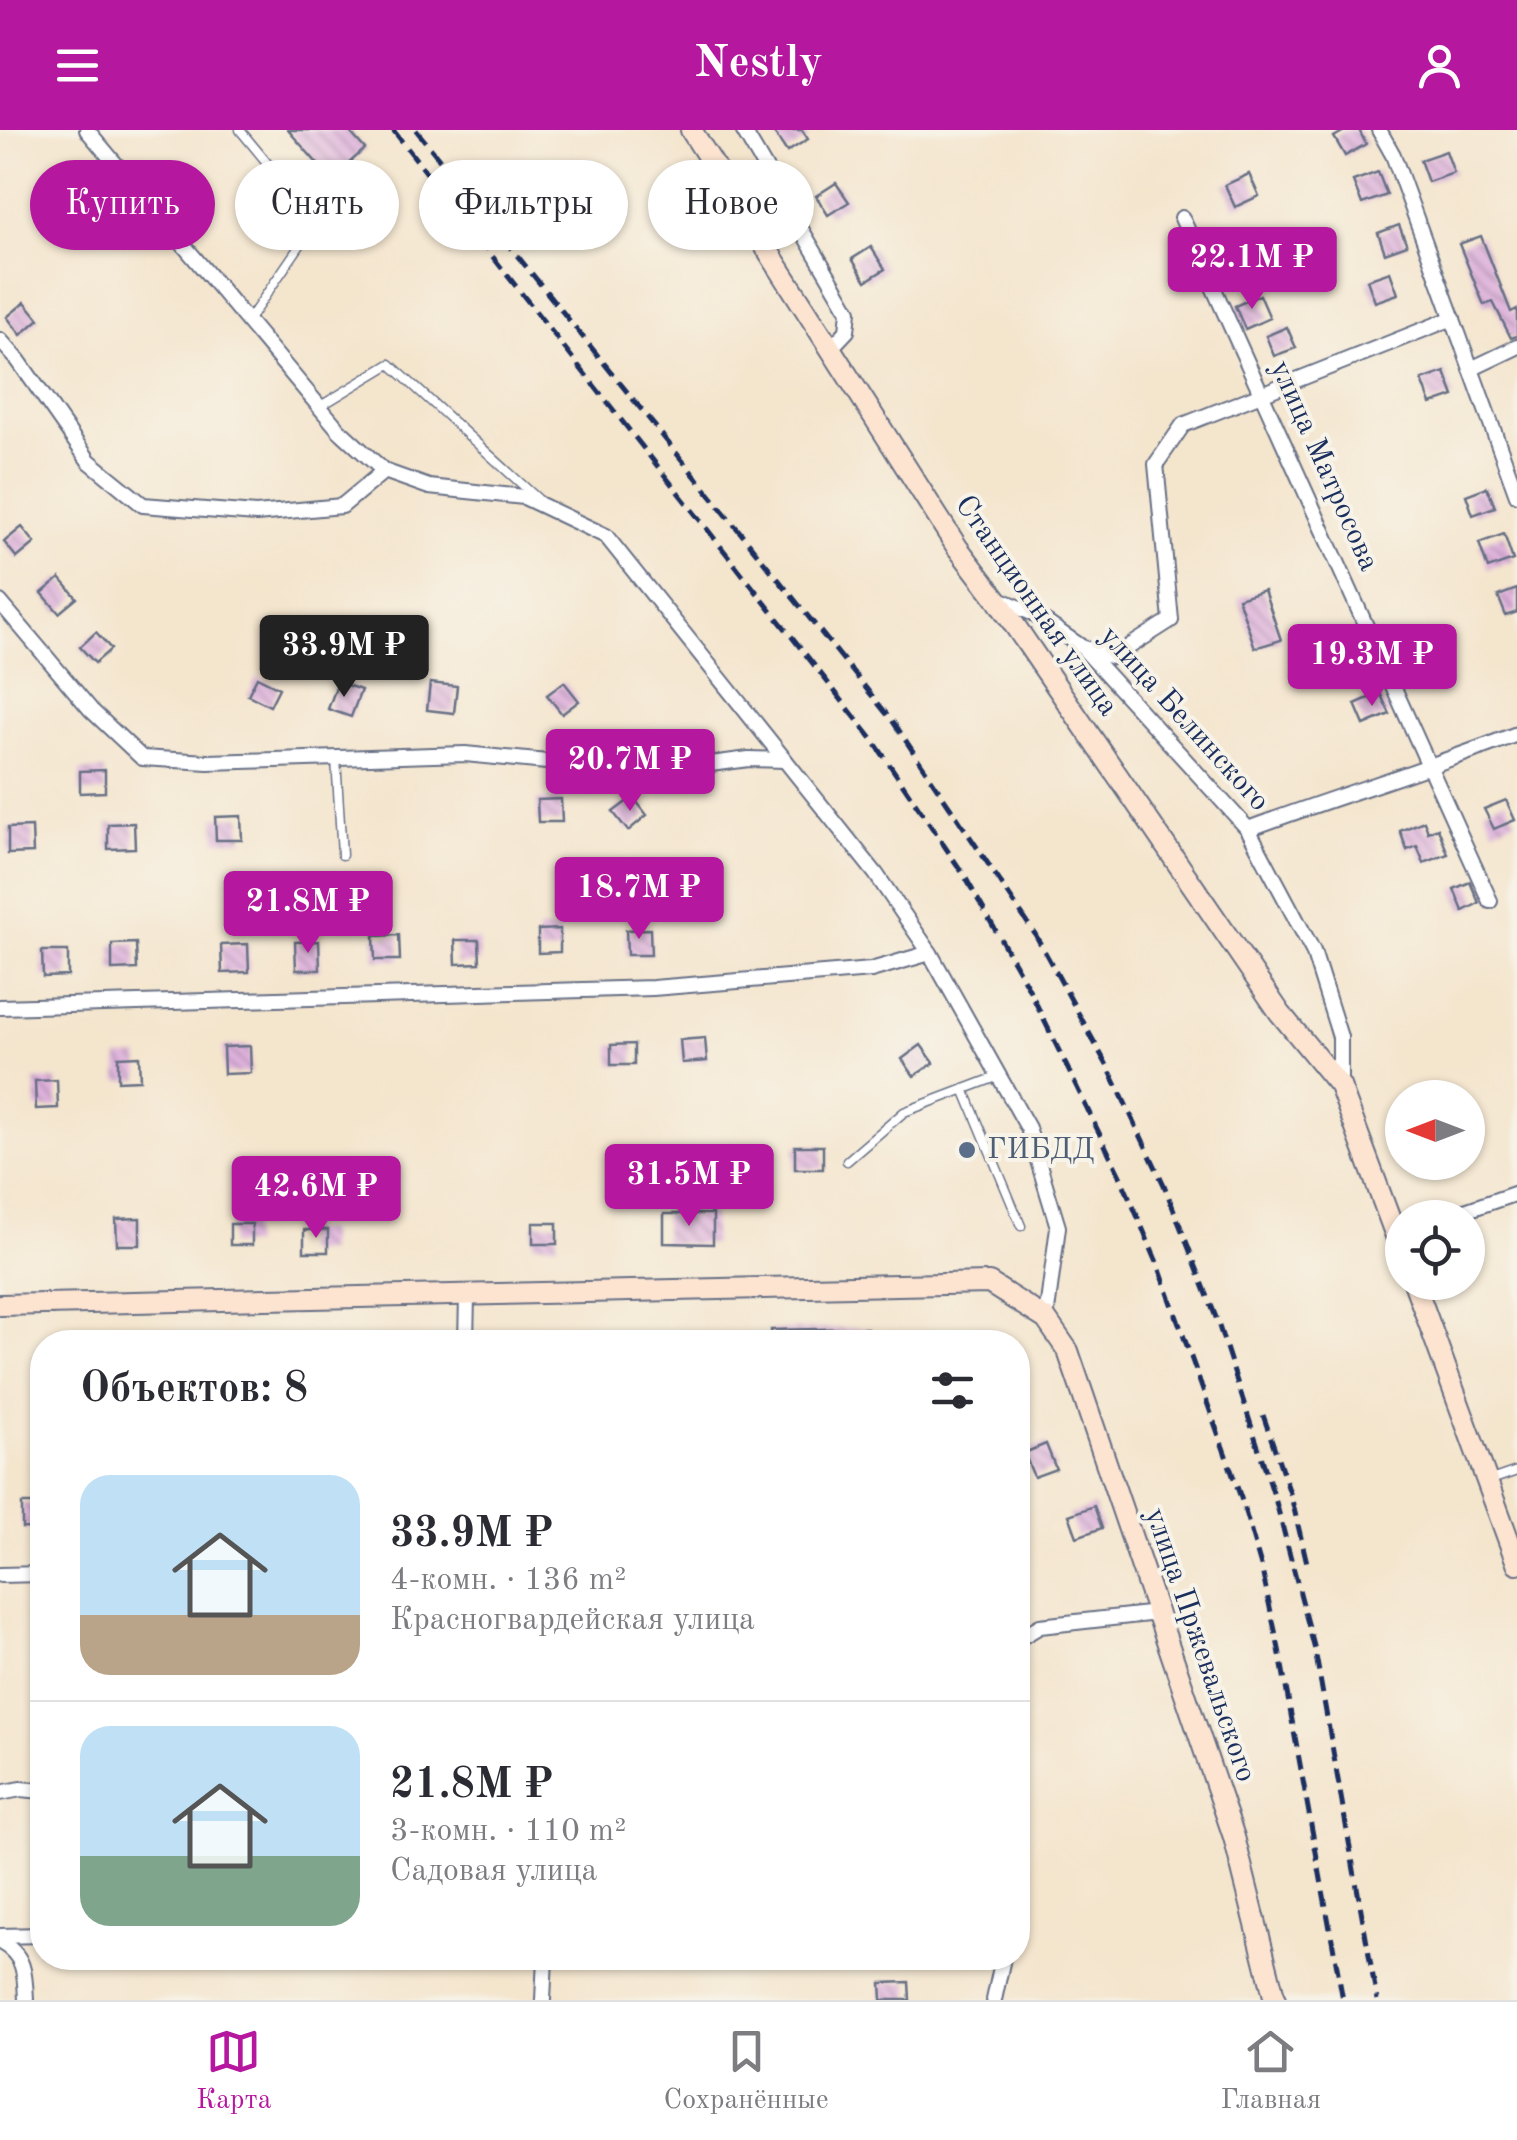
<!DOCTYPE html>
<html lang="ru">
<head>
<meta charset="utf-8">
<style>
	:root { --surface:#fff; --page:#f2f2f3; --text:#2b2b33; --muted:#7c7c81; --line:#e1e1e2; --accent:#b5179e }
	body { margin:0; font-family:"Old Standard TT",serif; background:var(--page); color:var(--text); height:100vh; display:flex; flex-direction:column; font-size:38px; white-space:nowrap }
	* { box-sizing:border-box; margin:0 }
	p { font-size:32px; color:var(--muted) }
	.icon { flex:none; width:55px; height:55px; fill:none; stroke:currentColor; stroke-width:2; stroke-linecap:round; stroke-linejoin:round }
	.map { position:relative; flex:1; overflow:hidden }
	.panel { position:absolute; left:30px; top:1200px; width:1000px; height:640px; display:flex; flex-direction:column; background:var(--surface); border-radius:40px; box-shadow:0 2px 8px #0004 }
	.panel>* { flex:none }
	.top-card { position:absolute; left:30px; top:30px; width:1000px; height:90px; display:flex; gap:20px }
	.needle { width:65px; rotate:270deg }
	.tools { position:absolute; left:1385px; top:950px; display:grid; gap:20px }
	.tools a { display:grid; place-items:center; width:100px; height:100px; border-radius:50%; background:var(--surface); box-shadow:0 2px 8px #0004; font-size:50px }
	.price { position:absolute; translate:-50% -85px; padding:0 22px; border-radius:10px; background:var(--accent); color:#fff; font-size:32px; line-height:65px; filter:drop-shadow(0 2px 5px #0008) }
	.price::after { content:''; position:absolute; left:50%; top:60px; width:30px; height:22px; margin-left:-15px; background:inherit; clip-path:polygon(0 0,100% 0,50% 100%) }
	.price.active { background:#222; color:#fff }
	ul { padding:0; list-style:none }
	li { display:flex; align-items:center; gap:30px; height:250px; padding:0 50px }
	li+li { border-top:2px solid var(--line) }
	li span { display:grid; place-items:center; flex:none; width:280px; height:200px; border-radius:30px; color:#555 }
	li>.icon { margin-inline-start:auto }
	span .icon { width:120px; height:120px; fill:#fffc; stroke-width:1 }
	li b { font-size:42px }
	h2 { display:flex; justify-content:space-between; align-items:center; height:120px; padding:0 50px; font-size:42px }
	.pill { padding:0 35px; border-radius:45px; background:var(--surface); box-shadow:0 2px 8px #0004; font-size:35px; line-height:90px }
	.pill.active { background:var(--accent); color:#fff }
	header { display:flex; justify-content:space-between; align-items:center; height:130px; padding:0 50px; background:var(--accent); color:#fff; font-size:45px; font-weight:600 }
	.tabs { display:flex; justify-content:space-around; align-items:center; height:140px; border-top:2px solid var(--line); background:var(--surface); font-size:28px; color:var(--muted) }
	.tabs a { display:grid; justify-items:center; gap:5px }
	.tabs .active { color:var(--accent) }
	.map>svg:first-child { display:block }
	.building { fill:url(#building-back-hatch) }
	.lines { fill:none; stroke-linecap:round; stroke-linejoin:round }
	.service-casing { stroke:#676f85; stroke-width:11 }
	.minor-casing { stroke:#676f85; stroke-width:18 }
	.secondary-casing { stroke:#676f85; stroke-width:24 }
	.service { stroke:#fff; stroke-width:8 }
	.minor { stroke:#fff; stroke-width:14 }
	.secondary { stroke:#fde4d1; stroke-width:20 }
	.rail { stroke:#1b2f5e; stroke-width:5; stroke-dasharray:15 8; stroke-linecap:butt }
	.service-dot { fill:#5c6f8a; stroke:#f7f3e8; stroke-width:4 }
	.labels { text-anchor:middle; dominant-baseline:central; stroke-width:8; stroke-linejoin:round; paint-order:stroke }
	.street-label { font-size:30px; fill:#1b2f5e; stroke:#f7f3e8 }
	.service-label { font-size:30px; fill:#4e5e75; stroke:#f7f3e8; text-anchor:start }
</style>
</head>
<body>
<header><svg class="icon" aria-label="menu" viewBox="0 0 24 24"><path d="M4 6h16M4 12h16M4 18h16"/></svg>Nestly<svg class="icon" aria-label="person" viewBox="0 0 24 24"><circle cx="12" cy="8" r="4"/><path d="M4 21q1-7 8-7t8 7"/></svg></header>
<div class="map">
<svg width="1517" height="1870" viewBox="0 0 1517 1870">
	<defs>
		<pattern id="building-back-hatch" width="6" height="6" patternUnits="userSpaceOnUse" patternTransform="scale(2.5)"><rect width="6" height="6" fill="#deb1db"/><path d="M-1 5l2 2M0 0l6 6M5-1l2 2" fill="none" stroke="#b390b5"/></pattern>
	</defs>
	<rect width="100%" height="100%" fill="#f7f3e8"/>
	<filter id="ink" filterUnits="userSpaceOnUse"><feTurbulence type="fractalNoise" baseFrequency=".01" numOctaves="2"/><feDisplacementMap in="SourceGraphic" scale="20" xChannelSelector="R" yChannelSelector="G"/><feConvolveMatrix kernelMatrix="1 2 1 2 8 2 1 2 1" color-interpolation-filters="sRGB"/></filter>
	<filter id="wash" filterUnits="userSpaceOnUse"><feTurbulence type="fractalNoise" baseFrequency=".0048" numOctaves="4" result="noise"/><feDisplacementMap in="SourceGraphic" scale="40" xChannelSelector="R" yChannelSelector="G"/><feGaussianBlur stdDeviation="2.25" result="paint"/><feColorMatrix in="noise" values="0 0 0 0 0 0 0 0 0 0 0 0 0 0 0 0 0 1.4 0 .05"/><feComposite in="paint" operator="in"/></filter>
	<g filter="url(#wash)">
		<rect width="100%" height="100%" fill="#f4e5cd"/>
		<g id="blocks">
			<!-- building -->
			<g class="building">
				<path d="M288,0H348L365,19L331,49Z"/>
				<path d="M772,0H802L808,9L787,22Z"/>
				<path d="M1346,0H1359L1366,14L1345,26L1334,7Z"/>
				<path d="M1446,21L1454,43L1428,52L1420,30Z"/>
				<path d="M1378,42L1387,65L1362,74L1353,51Z"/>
				<path d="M1249,44L1259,66L1235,77L1225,55Z"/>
				<path d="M836,53L849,72L828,85L816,66Z"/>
				<path d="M1399,95L1407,115L1385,123L1378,103Z"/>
				<path d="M1481,106L1511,182L1517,179V206L1511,208L1493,172L1484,175L1459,114Z"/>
				<path d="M871,117L885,139L866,151L852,129Z"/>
				<path d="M1390,142L1398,164L1375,172L1367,150Z"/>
				<path d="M1260,165L1270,188L1245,199L1235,176Z"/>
				<path d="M25,172L39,189L21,205L7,187Z"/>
				<path d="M1287,197L1296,218L1274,226L1266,206Z"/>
				<path d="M1445,242L1454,266L1431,274L1422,250Z"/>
				<path d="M1487,357L1495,377L1473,385L1466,365Z"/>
				<path d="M22,397L35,413L17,428L4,412Z"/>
				<path d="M1504,404L1513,430L1488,439L1479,413Z"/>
				<path d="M60,448L77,468L59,483L42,463Z"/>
				<path d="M1517,459V482L1506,486L1498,466Z"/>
				<path d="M1264,460L1281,510L1255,518L1238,468Z"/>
				<path d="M96,502L111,519L95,533L80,517Z"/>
				<path d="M257,547L279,558L270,576L248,565Z"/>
				<path d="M338,552L361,560L351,587L328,579Z"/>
				<path d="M564,552L579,571L562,584L547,565Z"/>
				<path d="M430,553L457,556L454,583L427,580Z"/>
				<path d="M1380,563L1390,584L1364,595L1355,574Z"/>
				<path d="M105,640V662L80,663V641Z"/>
				<path d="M633,667L647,685L628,701L613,682Z"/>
				<path d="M561,669L562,692H538L537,670Z"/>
				<path d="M1506,670L1515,690L1494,699L1484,679Z"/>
				<path d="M241,686L242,710H216L215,687Z"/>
				<path d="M1424,691L1428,702L1438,698L1448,724L1424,733L1417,716L1407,720L1400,701Z"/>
				<path d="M134,693L135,718L108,719V694Z"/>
				<path d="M32,697L33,723L8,724V698Z"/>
				<path d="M1470,752L1479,773L1463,781L1454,759Z"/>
				<path d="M560,799V822L538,823V800Z"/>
				<path d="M650,799L651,825H627L626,800Z"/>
				<path d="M399,805L400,830H375L374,806Z"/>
				<path d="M455,810H479L480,833L456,834Z"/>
				<path d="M319,811L320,840H296L295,812Z"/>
				<path d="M136,813L137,839L112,840V814Z"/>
				<path d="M248,814L249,842L222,843L221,815Z"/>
				<path d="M42,821H68V846L43,847Z"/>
				<path d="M705,908L707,931L682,933L680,910Z"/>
				<path d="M634,914V935H611V915Z"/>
				<path d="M921,915L934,933L914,946L902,929Z"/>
				<path d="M250,916L251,943L224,944L223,917Z"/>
				<path d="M139,926L140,950L118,951V927Z"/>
				<path d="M57,950L58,978L36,979L35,951Z"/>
				<rect x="795" y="1016" width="28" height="23"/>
				<path d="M664,1084H713V1114L664,1113Z"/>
				<path d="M140,1088V1115H117L116,1089Z"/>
				<rect x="533" y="1093" width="24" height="21"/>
				<rect x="230" y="1094" width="22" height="21"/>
				<rect x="304" y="1100" width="24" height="22"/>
				<path d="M867,1198V1212H772L771,1200Z"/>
				<path d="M1046,1314L1056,1339L1034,1347L1024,1323Z"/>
				<path d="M22,1374H42V1399L22,1398Z"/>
				<path d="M1094,1376L1102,1398L1077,1407L1069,1385Z"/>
				<path d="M909,1852L910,1870H882L881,1853Z"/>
			</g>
		</g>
	</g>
	<g filter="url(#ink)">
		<use href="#blocks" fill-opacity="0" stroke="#676f85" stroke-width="2.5"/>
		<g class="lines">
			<!-- service casing -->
			<g class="service-casing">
				<g id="service">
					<path d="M240,0L316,92L248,191"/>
					<path d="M319,277L390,234L539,370"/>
					<path d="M336,629L342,725"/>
					<path d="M964,959L1021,1096"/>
					<path d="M847,1031L904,982L999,946"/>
					<path d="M1488,1351L1517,1341"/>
				</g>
			</g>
			<!-- minor casing -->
			<g class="minor-casing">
				<g id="minor">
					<path d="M87,0L339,300L384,341L429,357L524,367L606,406L876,744L930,823L1028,998L1058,1097L1046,1189"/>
					<path d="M743,0L849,181L847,201L829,220"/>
					<path d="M1379,0L1393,25L1517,365"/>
					<path d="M1182,88L1490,771"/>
					<path d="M0,210L18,230L89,331L143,375L256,384L342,376L384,341"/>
					<path d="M1471,239L1517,217"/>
					<path d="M997,468L1032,483L1083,518L1248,699L1313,821L1340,907V956"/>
					<path d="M0,472L91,580L142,628L208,632L465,624L649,642L749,629L785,630"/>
					<path d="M1084,518L1113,527L1171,490L1156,334L1183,295L1453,188"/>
					<path d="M1248,699C1337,666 1428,639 1517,604"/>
					<path d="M0,877L653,858L871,840L930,823"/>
					<path d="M1444,1088L1517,1063"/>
					<path d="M466,1212L467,1166"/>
					<path d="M0,1445L42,1444"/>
					<path d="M1018,1509L1040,1496L1157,1483"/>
					<path d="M0,1663L21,1659L42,1661"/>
					<path d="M1018,1714V1764"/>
					<path d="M0,1806L42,1805"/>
					<path d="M0,1812C25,1825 25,1844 26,1870"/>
					<path d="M543,1870L545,1828"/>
					<path d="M994,1870L1003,1828"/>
				</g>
			</g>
			<!-- secondary casing -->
			<g class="secondary-casing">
				<g id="secondary">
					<path d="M691,0L957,417L996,468L1280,883L1340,956L1402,1122"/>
					<path d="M1414,1152L1517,1433"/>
					<path d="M0,1175L989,1153L1046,1189L1068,1221L1234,1707L1275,1870"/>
				</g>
			</g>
			<!-- service -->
			<use href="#service" class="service"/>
			<!-- minor -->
			<use href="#minor" class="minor"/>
			<!-- secondary -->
			<use href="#secondary" class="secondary"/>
			<!-- rail -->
			<g class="rail">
				<path d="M393,0L873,610L964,745L1028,857L1121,1048L1159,1137L1241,1368L1261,1436L1279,1519L1343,1870"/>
				<path d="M416,0L894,593L1035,804L1109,939L1164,1055L1217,1190L1276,1372L1315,1520L1377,1870"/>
				<path d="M1263,1285L1291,1366L1307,1433"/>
			</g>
		</g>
	</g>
	<!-- markers -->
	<circle class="service-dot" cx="967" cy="1020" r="10"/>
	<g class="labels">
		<!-- street labels -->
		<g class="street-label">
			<text transform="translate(1324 336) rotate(66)">улица Матросова</text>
			<text transform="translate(1036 476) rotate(55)">Станционная улица</text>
			<text transform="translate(1184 589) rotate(48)">улица Белинского</text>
			<text transform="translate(1200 1515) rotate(71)">улица Пржевальского</text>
		</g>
		<!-- service labels -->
		<g class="service-label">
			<text x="987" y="1020">ГИБДД</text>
		</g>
	</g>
</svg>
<div class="tools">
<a><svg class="needle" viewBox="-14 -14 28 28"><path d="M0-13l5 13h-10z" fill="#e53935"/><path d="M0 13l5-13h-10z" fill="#7c7c81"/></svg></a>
<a><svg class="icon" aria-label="locate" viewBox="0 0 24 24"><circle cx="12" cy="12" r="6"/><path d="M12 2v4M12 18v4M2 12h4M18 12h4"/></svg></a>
</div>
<b class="price" style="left:1252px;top:182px">22.1M ₽</b>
<b class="price active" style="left:344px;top:570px">33.9M ₽</b>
<b class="price" style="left:1372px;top:579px">19.3M ₽</b>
<b class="price" style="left:630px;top:684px">20.7M ₽</b>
<b class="price" style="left:639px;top:812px">18.7M ₽</b>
<b class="price" style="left:308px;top:826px">21.8M ₽</b>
<b class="price" style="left:689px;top:1099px">31.5M ₽</b>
<b class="price" style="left:316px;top:1111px">42.6M ₽</b>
<div class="top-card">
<a class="pill active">Купить</a>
<a class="pill">Снять</a>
<a class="pill">Фильтры</a>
<a class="pill">Новое</a>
</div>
<section class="panel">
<h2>Объектов: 8<svg class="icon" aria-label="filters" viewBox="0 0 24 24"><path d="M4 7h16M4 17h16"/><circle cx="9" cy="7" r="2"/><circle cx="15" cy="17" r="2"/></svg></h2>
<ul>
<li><span style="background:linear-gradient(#bfe0f5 70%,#b9a48a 0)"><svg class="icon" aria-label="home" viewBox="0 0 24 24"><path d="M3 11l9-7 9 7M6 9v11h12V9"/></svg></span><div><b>33.9M ₽</b><p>4-комн. · 136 m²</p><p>Красногвардейская улица</p></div></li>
<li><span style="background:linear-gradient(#bfe0f5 65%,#7fa58c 0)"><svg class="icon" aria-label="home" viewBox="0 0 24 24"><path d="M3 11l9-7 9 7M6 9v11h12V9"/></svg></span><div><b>21.8M ₽</b><p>3-комн. · 110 m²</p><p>Садовая улица</p></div></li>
</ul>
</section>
</div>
<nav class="tabs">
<a class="active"><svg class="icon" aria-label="map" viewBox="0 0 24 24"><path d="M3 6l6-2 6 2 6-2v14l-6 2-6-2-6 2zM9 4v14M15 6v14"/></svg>Карта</a>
<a><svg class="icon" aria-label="saved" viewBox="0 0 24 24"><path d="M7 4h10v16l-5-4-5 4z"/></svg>Сохранённые</a>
<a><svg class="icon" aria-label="home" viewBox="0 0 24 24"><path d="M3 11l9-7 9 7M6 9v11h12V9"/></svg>Главная</a>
</nav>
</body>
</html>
